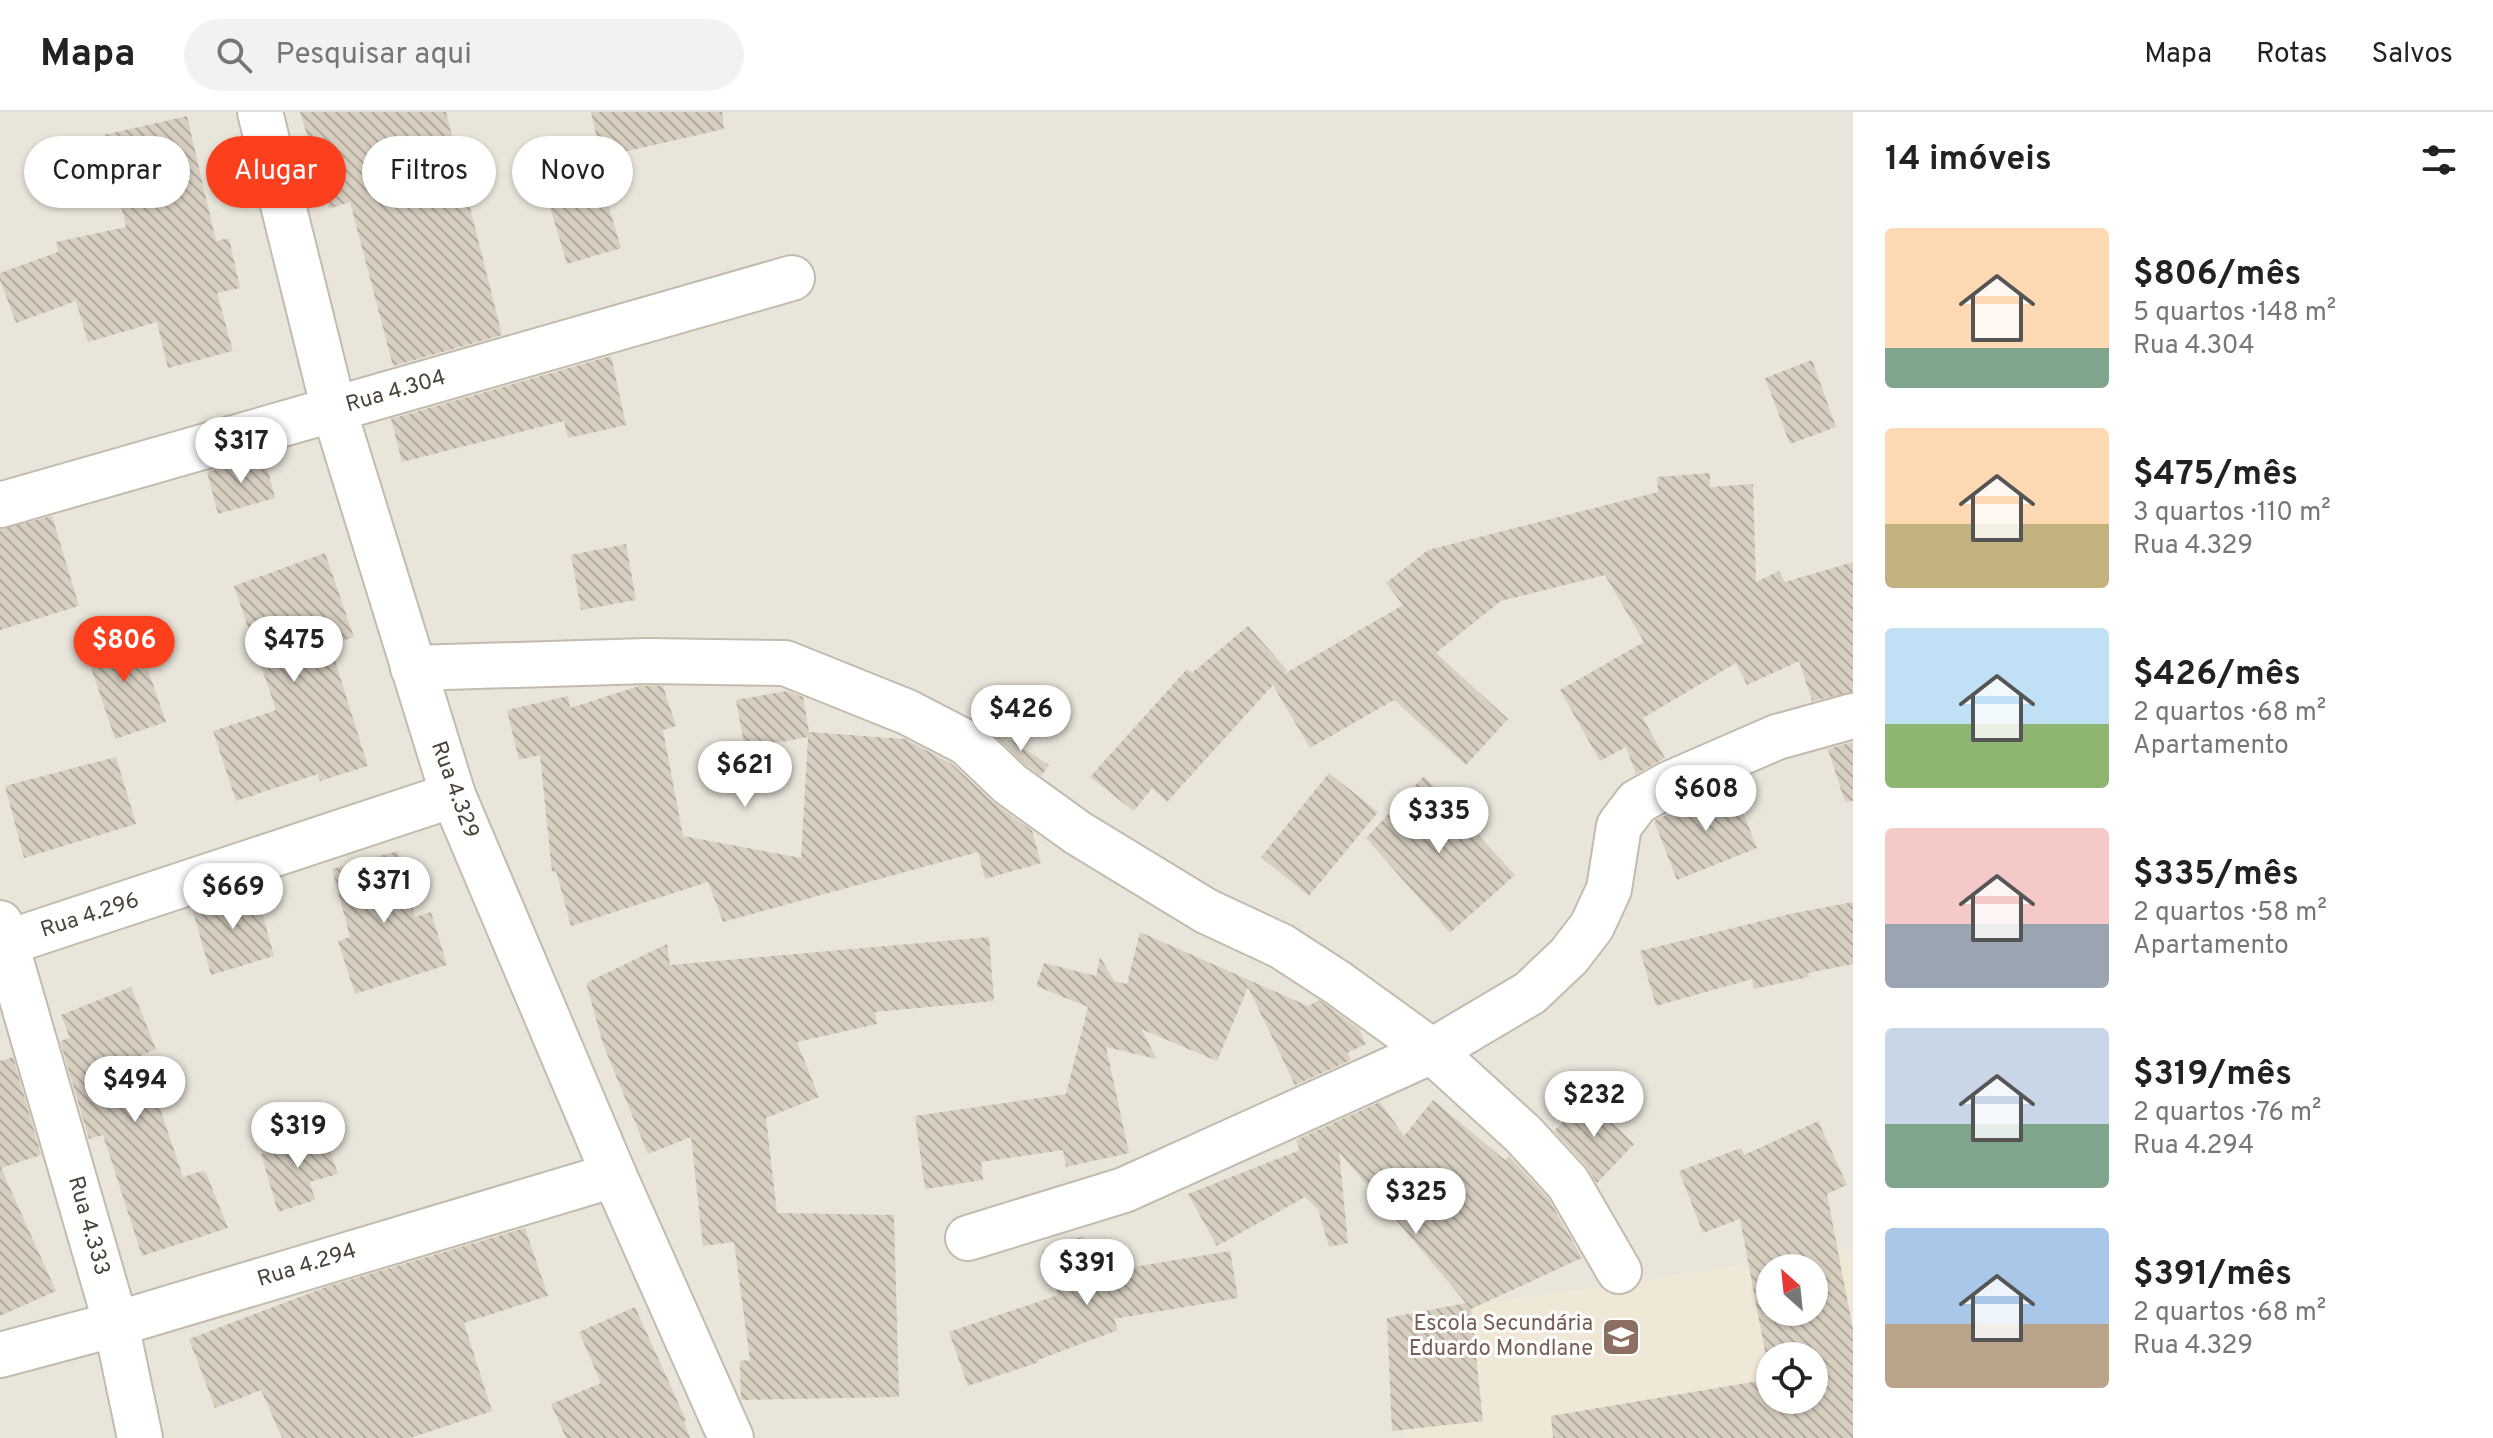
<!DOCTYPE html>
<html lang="pt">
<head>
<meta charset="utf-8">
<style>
	:root { --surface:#fff; --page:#f2f2f2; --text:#222; --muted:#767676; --line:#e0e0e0; --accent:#fc3f1d }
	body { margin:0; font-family:Overpass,sans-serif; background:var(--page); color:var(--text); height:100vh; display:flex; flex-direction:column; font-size:30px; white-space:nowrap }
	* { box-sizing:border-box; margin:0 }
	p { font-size:26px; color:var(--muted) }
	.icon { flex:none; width:44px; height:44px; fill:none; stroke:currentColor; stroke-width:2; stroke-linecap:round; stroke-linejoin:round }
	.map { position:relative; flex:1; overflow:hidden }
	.sheet { display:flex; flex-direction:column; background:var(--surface); width:640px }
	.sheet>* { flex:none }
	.hud { position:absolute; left:24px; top:24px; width:760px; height:72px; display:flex; gap:16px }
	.needle { width:52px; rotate:333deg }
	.controls { position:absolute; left:1756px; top:1142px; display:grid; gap:16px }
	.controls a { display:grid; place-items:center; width:72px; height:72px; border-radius:50%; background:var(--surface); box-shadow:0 2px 6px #0004; font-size:40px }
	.price { position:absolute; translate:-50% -68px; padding:0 18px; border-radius:28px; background:#fff; color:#222; font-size:26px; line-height:52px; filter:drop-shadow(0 2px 4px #0008) }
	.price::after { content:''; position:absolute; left:50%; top:48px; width:24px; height:18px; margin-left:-12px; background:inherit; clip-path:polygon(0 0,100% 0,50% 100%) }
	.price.current { background:var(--accent); color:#fff }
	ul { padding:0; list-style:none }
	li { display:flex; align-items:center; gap:24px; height:200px; padding:0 32px }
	li span { display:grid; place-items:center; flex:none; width:224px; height:160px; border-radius:8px; color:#555 }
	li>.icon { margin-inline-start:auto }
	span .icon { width:96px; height:96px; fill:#fffc; stroke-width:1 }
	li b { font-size:34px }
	h2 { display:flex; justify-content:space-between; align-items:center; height:96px; padding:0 32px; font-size:34px }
	.chip { padding:0 28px; border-radius:36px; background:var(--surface); box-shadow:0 2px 6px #0004; font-size:28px; line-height:72px }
	.chip.current { background:var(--accent); color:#fff }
	header { display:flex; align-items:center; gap:48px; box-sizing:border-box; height:112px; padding:0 40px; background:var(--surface); border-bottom:2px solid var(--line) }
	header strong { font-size:38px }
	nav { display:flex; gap:44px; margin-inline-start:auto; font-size:28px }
	.search { width:560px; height:72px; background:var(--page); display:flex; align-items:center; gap:20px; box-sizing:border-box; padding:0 28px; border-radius:44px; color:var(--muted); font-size:30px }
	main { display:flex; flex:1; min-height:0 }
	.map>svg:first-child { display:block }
	.residential { fill:#eae5da; fill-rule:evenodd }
	.education { fill:#efe8d6; fill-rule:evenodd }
	.building { fill:url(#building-back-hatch); fill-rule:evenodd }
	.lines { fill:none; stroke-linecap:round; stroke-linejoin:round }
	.minor-casing { stroke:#c2bbae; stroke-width:48 }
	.minor { stroke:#fff; stroke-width:44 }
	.labels { text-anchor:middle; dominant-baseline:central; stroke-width:6; stroke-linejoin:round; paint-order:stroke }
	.street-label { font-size:22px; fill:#4b4439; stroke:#fff }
	.education-label { font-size:22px; fill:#785e54; stroke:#fff; text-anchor:end }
</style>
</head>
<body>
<header>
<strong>Mapa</strong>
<div class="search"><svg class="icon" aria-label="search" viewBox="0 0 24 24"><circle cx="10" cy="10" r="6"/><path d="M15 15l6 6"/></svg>Pesquisar aqui</div>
<nav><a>Mapa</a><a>Rotas</a><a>Salvos</a></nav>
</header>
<main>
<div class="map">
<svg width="1853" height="1326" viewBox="0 0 1853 1326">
	<defs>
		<pattern id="building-back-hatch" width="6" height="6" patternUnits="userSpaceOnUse" patternTransform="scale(2)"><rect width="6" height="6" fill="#d8cfc1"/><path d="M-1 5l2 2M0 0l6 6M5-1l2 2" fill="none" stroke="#b1aa9e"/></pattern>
	</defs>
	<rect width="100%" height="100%" fill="#f6f3ec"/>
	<!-- residential -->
	<path class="residential" d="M0,0H1853V1326H0ZM1770,1156H1814V1200H1770ZM1770,1244H1814V1288H1770Z"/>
	<!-- education -->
	<path class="education" d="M1853,1137V1326H1405L1387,1206ZM1770,1156H1814V1200H1770ZM1770,1244H1814V1288H1770Z"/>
	<!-- building -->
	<g class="building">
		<path d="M300,0H446L502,223L393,254L350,90L329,97Z"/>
		<path d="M591,0H722L724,17L601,45Z"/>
		<path d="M187,4L216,129L229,126L240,176L217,181L233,239L168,256L157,210L88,230L76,189L16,211L0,168V161L58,140L56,130L126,115L104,23Z"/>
		<path d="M589,28L621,136L567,152L535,44Z"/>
		<path d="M611,244L626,313L568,326L564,309L402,350L391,307Z"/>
		<path d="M1812,248L1836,315L1790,332L1765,266Z"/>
		<path d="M264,343L275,386L218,402L207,360Z"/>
		<path d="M1710,361V375L1753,372L1756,470L1779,459L1785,470L1853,450V580L1812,589L1799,549L1747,573L1736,551L1643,606L1665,646L1636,662L1626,635L1600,649L1560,578L1644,530L1605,463L1501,489L1436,541L1508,607L1466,653L1394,588L1310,636L1273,573L1167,690L1152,676L1134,699L1090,665L1187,557L1192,561L1248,514L1287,558L1284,562L1403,493L1386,471L1428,438L1658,380L1657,365Z"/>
		<path d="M52,404L79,494L0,518V417Z"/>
		<path d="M626,432L636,488L581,498L571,443Z"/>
		<path d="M325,441L354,525L330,533L368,654L320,669L318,662L236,689L213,619L276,598L234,474Z"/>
		<path d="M134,517L166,610L115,627L83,532Z"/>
		<path d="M639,574H663L676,614L663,618L683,724L801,746L808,625L745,637L736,588L787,579L803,585L809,620L905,627L952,652L993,690L1032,719L1041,751L985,767L978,740L723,810L708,770L571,814L556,759L552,760L540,643L519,648L507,598L568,584L570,596Z"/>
		<path d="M977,606L1049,653L1041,664L1026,653Z"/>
		<path d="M1853,630V689L1845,690L1828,637Z"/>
		<path d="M116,645L136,712L24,746L5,674Z"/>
		<path d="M1329,661L1378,700L1309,784L1261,745Z"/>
		<path d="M1424,664L1515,763L1450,821L1366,726Z"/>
		<path d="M1732,672L1757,736L1677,768L1654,709Z"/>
		<path d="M398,739L415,805L431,800L447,853L355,882L338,829L350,825L332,757Z"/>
		<path d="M255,775L274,844L211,863L192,796Z"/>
		<path d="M1853,790V852L1808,861L1809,865L1754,877L1752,867L1656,894L1640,839L1790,802Z"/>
		<path d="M1140,820L1308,894L1319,888L1359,917L1366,932L1347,941L1351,948L1295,973L1248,875L1217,949L1141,917L1157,947L1106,935L1129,1041L1066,1055L1063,1038L981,1050L983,1068L925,1077L915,1004L1066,982L1088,895L1036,874L1044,851L1096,864L1100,845L1114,869L1127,872Z"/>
		<path d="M989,825L994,889L875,900L877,912L797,930L819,985L766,1006L777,1101L894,1103L899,1285L741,1288L740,1249L750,1248L734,1130L703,1134L691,1025L648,1042L603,932L586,871L667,832L670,853Z"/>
		<path d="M131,875L156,937L142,943L183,1065L202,1059L206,1061L228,1116L142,1144L103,1023L89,1027L60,929L70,926L61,903Z"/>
		<path d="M13,945L41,1043L1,1056L56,1179L0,1204V949Z"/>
		<path d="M1586,986L1634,1032L1597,1071L1586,1054L1554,1019Z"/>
		<path d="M1433,988L1505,1048L1509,1044L1548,1086L1582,1146L1471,1197L1483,1309L1392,1319L1387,1206L1466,1191L1339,1040L1348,1131L1329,1135L1318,1097L1305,1085L1217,1134L1188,1082L1300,1038L1296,1028L1380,990L1404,1024Z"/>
		<path d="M1818,1009L1847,1073L1827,1082L1853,1218V1326H1553L1551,1304L1770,1267V1288H1814V1244H1770V1266L1740,1107L1703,1121L1679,1059L1741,1036L1744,1043ZM1770,1156H1814V1200H1770Z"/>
		<path d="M324,1021L338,1062L310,1070L315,1088L278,1100L261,1042Z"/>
		<path d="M525,1116L548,1184L464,1211L492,1299L410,1326H282L261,1278L215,1296L189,1227L326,1175Z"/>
		<path d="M1083,1124L1097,1161L1230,1139L1238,1186L1114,1207L1118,1218L1038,1248L1039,1250L968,1274L949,1220L1058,1183L1042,1140Z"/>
		<path d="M635,1195L686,1308L684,1309L690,1326H566L551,1292L601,1271L579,1220Z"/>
	</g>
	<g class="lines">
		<!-- minor casing -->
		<g class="minor-casing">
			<g id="minor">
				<path d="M260,0L334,298L453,683L614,1063L731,1326"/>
				<path d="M0,393L792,166"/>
				<path d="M413,556L647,549L785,551L907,600L967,631L1010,672L1078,721L1206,799L1281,834L1338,871L1432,939L1523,1022L1568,1071L1619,1159"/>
				<path d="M0,811L116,1212L140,1326"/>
				<path d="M0,833L453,683"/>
				<path d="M968,1126L1124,1078L1432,939L1530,881L1569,844L1592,814L1609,777L1619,714L1637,690L1669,672L1777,625L1853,604"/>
				<path d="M0,1243L116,1212L614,1063"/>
			</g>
		</g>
		<!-- minor -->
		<use href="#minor" class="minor"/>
	</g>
	<!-- icons -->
	<defs>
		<g id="school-square" transform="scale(2)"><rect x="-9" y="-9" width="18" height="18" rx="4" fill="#8d6e63" stroke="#fff"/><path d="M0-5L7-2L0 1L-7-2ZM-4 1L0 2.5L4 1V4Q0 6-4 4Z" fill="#fff"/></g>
	</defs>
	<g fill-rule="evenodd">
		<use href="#school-square" x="1621" y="1225"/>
	</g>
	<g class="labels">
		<!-- street labels -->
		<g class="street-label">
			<text transform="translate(396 280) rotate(-16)">Rua 4.304</text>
			<text transform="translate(454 678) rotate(70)">Rua 4.329</text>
			<text transform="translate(90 804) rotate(-18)">Rua 4.296</text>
			<text transform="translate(88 1114) rotate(74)">Rua 4.333</text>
			<text transform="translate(307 1154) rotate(-17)">Rua 4.294</text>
		</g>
		<!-- education labels -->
		<g class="education-label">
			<text x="1593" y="1212">Escola Secundária<tspan x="1593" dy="25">Eduardo Mondlane</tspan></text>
		</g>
	</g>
</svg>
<div class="controls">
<a><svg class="needle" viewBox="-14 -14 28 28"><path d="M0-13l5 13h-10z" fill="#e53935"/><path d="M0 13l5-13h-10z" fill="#767676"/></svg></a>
<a><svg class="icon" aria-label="locate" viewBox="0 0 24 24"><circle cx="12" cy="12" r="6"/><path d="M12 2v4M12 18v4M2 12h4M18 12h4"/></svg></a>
</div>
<b class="price" style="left:241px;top:373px">$317</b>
<b class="price current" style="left:124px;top:572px">$806</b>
<b class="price" style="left:294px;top:572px">$475</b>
<b class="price" style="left:1021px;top:641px">$426</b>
<b class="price" style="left:745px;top:697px">$621</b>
<b class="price" style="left:1706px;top:721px">$608</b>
<b class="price" style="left:1439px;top:743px">$335</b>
<b class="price" style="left:384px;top:813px">$371</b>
<b class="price" style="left:233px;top:819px">$669</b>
<b class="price" style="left:135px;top:1012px">$494</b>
<b class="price" style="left:1594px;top:1027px">$232</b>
<b class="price" style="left:298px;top:1058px">$319</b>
<b class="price" style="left:1416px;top:1124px">$325</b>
<b class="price" style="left:1087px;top:1195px">$391</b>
<div class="hud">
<a class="chip">Comprar</a>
<a class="chip current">Alugar</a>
<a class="chip">Filtros</a>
<a class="chip">Novo</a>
</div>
</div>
<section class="sheet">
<h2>14 imóveis<svg class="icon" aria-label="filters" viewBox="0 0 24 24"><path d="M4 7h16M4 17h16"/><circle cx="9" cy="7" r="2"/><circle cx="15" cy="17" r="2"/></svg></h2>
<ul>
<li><span style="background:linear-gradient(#ffd9b3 75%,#7fa58c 0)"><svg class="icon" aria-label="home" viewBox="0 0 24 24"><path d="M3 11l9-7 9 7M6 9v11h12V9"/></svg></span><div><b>$806/mês</b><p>5 quartos · 148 m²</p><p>Rua 4.304</p></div></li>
<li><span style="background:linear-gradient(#ffd9b3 60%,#c2b280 0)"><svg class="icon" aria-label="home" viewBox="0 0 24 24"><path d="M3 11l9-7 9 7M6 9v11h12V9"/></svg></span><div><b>$475/mês</b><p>3 quartos · 110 m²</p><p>Rua 4.329</p></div></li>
<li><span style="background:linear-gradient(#bfe0f5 60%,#8fb573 0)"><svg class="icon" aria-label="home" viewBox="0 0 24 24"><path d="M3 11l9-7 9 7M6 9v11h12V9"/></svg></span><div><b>$426/mês</b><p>2 quartos · 68 m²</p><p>Apartamento</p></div></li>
<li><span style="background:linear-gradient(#f6c9c9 60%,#9aa5b1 0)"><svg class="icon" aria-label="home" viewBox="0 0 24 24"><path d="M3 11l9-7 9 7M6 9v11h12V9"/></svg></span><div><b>$335/mês</b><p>2 quartos · 58 m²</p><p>Apartamento</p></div></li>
<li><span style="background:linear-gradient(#c9d6e8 60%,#7fa58c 0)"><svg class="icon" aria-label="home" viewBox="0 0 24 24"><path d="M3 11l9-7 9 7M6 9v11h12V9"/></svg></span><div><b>$319/mês</b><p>2 quartos · 76 m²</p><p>Rua 4.294</p></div></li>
<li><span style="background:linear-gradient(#a9c7e8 60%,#b9a48a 0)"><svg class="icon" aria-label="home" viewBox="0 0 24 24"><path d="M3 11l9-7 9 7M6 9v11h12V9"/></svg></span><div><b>$391/mês</b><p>2 quartos · 68 m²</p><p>Rua 4.329</p></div></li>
</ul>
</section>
</main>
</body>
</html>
